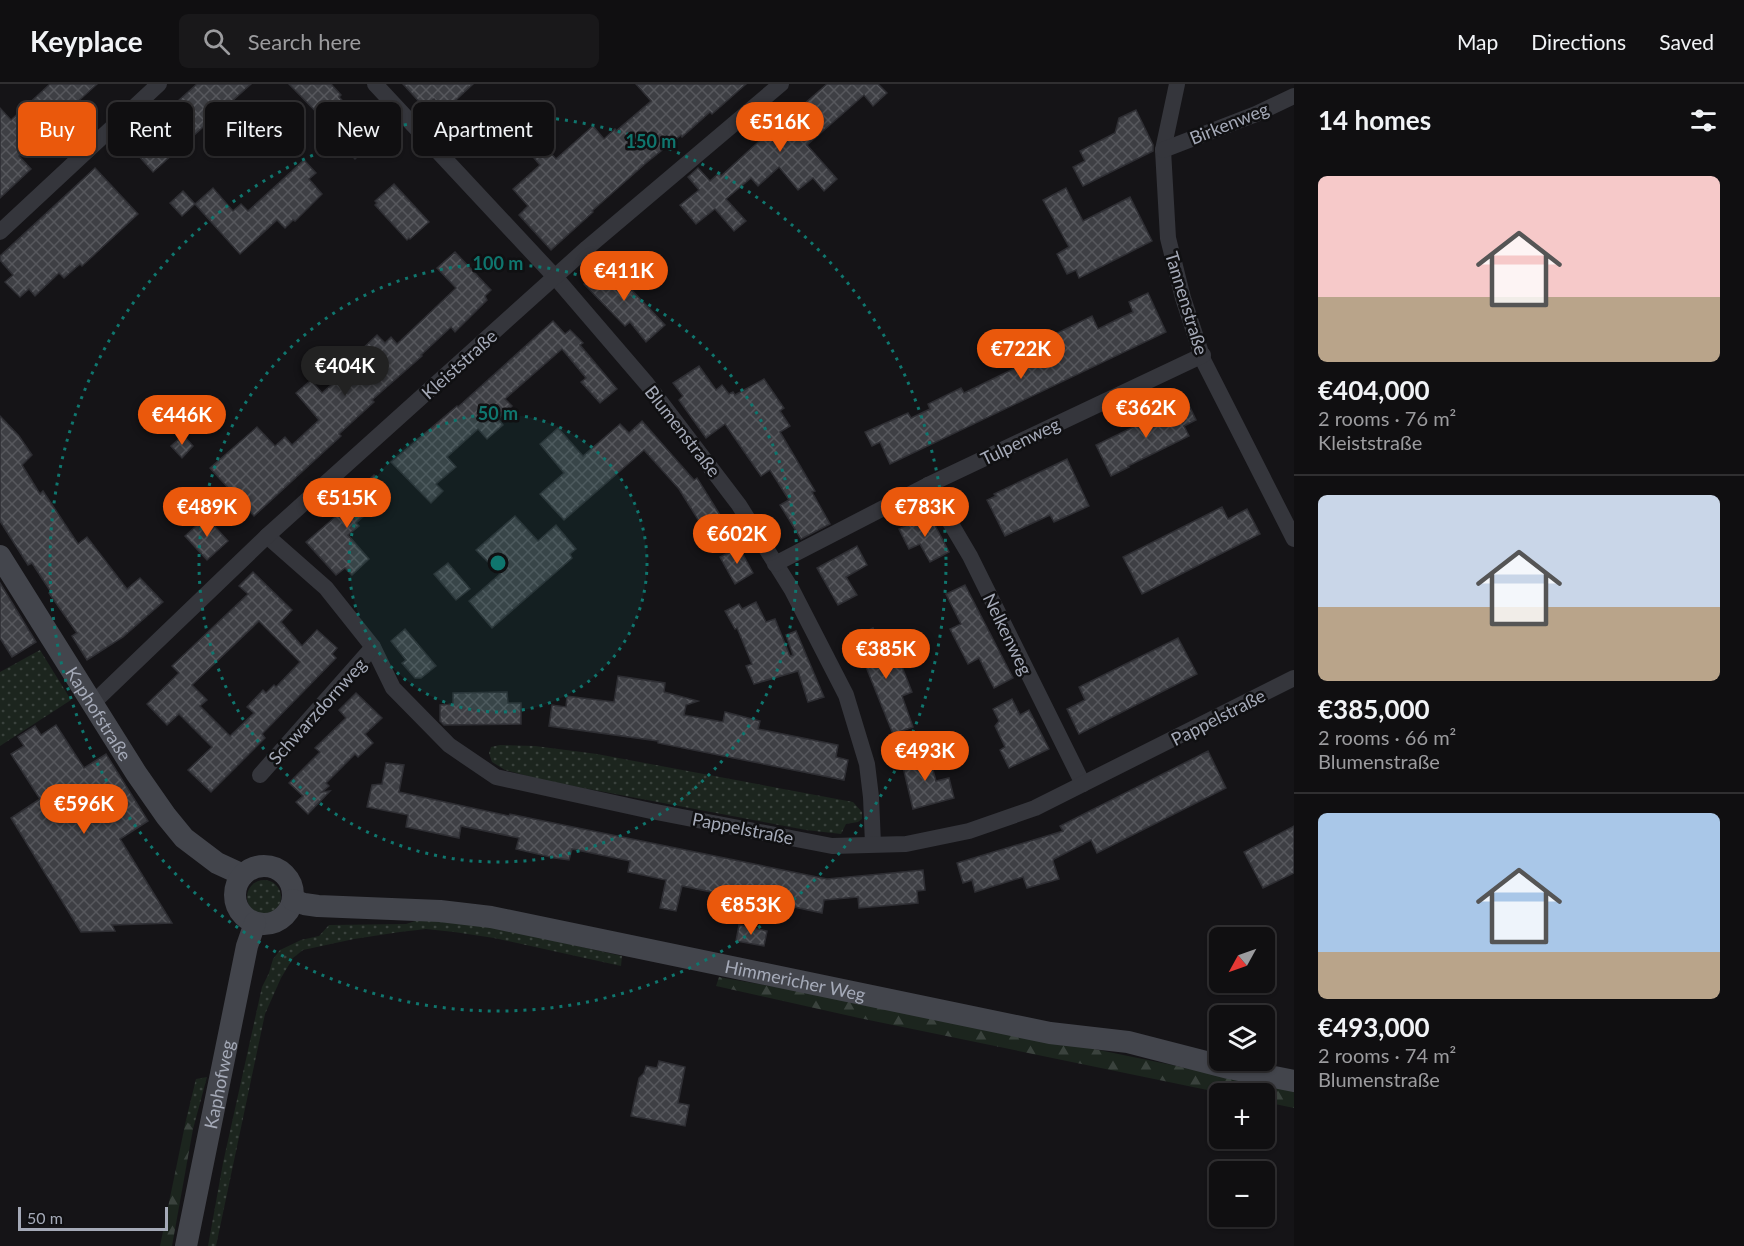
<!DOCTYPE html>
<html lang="en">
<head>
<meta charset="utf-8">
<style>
	:root { --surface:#100f11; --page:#19181a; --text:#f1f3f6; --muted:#9c9c9f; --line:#302f31; --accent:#ea580c }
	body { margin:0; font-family:Lato,sans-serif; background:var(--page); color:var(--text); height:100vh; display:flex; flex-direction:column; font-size:22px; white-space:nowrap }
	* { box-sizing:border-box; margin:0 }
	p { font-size:20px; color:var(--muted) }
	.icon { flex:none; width:33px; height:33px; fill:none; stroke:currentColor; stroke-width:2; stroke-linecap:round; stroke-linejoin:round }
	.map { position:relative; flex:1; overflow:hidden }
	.side { display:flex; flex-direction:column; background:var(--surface); width:450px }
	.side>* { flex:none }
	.top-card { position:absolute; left:18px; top:18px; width:570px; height:54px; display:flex; gap:12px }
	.needle { width:39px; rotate:230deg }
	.controls { position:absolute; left:1209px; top:843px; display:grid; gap:12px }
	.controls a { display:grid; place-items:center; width:66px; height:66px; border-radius:9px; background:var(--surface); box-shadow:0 2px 4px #0004,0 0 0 2px var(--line); font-size:30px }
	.scale { position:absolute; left:18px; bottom:15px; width:150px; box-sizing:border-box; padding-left:6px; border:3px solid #a5aab8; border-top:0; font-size:16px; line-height:21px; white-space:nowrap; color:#a5aab8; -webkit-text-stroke:4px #101012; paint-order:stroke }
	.price { position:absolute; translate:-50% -51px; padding:0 14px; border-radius:21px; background:var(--accent); color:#fff; font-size:20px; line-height:39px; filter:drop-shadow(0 2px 3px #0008) }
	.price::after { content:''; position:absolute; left:50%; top:36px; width:18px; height:14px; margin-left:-9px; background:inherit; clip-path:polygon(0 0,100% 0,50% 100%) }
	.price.selected { background:#222; color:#fff }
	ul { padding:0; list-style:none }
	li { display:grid; align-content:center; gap:12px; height:318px; padding:0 24px }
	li+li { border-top:2px solid var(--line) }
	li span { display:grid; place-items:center; height:186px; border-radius:9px; color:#555 }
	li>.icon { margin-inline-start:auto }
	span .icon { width:108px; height:108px; fill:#fffc; stroke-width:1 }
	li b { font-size:26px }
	h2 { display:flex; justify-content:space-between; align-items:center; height:72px; padding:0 24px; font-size:26px }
	.pill { padding:0 21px; border-radius:9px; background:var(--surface); box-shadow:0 2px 4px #0004,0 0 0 2px var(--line); font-size:21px; line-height:54px }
	.pill.selected { background:var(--accent); color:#fff }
	header { display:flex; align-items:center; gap:36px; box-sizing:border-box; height:84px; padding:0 30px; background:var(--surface); border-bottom:2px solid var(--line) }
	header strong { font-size:28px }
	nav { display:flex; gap:33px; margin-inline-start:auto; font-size:21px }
	.search { width:420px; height:54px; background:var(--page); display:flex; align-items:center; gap:15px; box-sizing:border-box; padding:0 21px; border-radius:9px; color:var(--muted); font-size:22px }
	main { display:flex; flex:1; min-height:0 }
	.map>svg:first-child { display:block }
	.grass { fill:url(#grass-dots) }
	.forest { fill:url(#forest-firs) }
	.building { fill:url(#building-cross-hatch); stroke:#2e2e33; stroke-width:1.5; fill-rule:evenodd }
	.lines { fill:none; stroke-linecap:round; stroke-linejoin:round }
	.street { stroke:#35363c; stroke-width:16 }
	.secondary { stroke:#43454c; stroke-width:22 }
	.ring { fill:none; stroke:#0f766e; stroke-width:3; stroke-dasharray:3 6 }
	.labels { text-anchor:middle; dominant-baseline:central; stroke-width:5; stroke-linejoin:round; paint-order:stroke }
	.street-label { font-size:18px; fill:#a5aab8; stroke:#101012 }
	.centre { fill:#0f766e; stroke:#101012; stroke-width:3 }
	.ring-label { font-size:18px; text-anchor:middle; font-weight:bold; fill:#0f766e; stroke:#101012; stroke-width:5; stroke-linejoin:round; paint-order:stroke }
</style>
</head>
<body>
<header>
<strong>Keyplace</strong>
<div class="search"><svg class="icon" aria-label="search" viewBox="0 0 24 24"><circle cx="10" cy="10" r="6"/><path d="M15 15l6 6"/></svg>Search here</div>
<nav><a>Map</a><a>Directions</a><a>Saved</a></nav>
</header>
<main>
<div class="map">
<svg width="1294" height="1162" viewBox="0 0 1294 1162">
	<defs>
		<pattern id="grass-dots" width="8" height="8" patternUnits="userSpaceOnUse" patternTransform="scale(1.5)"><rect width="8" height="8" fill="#1c251e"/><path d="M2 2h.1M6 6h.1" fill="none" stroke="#3a423d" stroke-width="1.8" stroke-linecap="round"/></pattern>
		<pattern id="forest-firs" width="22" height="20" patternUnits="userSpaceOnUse" patternTransform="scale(1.5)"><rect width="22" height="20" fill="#1c251e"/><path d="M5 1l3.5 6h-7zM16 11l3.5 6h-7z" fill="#3a423d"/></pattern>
		<pattern id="building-cross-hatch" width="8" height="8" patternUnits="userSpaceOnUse" patternTransform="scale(1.5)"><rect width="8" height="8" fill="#3e3f44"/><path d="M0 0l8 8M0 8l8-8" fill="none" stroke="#57585d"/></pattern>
	</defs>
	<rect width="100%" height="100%" fill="#151417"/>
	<!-- grass -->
	<g class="grass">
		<path d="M40,566L71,616L0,662V588Z"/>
		<path d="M500,661L535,662L597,670L853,718L862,728V735L858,738L846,740L841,750L806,746L546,697L505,686L492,678L489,669L491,663Z"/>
		<circle cx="264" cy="813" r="17"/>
		<path d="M421,835L481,840L622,872L621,882L494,854L454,848L426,845L400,848L354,855L303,866L293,874L281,894L265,930L216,1162H208L223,1079L262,903L269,889L273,875L280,866L301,856L319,852L329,841L406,840Z"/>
		<path d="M207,993L193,1045L186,1036L196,995Z"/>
	</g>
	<!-- forest -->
	<g class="forest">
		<path d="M719,893L890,923L1294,1006V1024L1265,1018L1264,1010L1222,1009L859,934L716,902Z"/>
		<path d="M186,1036L193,1045L172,1162H160Z"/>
	</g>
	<!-- building -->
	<g class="building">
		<path d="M50,0H97L74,21L79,27L62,43L52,42L19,72L31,85L0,114V24L11,36Z"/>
		<path d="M197,0H251L153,88L129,61Z"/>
		<path d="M289,0H331L341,11L339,13L377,54L355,75L327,45L330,42Z"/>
		<path d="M403,0H473L444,27L434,15L424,23Z"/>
		<path d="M636,0H746L712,30L710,28L682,53L681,51L646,79L592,127L593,128L551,166L519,131L528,122L513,105L540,81L529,68L541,58L556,75L593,42L604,55L615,45L616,47L651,17Z"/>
		<path d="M827,0H878L887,9L873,22L864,11L807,61L837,95L824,107L813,94L798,106L779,83L758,102L751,94L726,115L746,137L734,147L715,125L696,140L680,121L699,106L688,93L698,84L710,97L719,89L721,92L779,39L780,41Z"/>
		<path d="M1136,26L1153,61V67L1083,102L1073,83L1085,77L1080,67L1115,49L1119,34Z"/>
		<path d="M304,76L316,89L309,95L322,110L295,137L293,136L285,144L277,136L240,170L195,120L213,104L233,127L241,120L248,127Z"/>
		<path d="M95,84L138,130L82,182L80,180L64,194L59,189L35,212L29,205L20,213L5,198L13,191L0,176V172Z"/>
		<path d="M394,100L429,138L410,155L409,154L407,156L375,121L377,119L375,117Z"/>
		<path d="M1066,104L1083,137L1130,113L1152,157L1079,194L1076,186L1067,190L1057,170L1069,163L1043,116Z"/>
		<path d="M183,107L195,120L182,132L170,119Z"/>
		<path d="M455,168L491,206L485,212L487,216L455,248L451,243L421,271L422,272L372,316L374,318L339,350L341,352L254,432L210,384L257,343L275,362L285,353L292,361L319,336L296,309L311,296L322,309L362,273L358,269L377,251L385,259L391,253L397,260L456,204L437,184Z"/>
		<path d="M606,179L665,241L646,258L630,238L625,242L584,200Z"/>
		<path d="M1148,209L1166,248L890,380L880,358L872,362L865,348L908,329L911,334L930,325L928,320L961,304L964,309L1050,267L1045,255L1092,232L1098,245L1116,236L1133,228L1129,218Z"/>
		<path d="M553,237L565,250L570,246L583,259L580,261L617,305L600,319L581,298L586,294L562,265L505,315L512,322L498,335L503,341L487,355L478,345L447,373L456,383L436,400L443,407L431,419L391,378L457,322L458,323Z"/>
		<path d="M699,282L716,306L722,301L729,310L733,308L735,311L764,295L784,324L780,327L790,342L780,348L815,407L812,408L830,440L801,455L780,421L789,416L770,386L761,392L725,340L706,354L679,316L683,312L673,299Z"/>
		<path d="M1187,317L1196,336L1184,342L1189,352L1128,382L1129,383L1111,392L1096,361Z"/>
		<path d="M0,332L19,352L32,371L22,381L40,410L43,407L78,460L87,453L127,505L140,494L163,518L123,553L87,576L72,552L77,549L49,509L51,508L32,479L28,481L0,437Z"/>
		<path d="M642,337L694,396L697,394L720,431L702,442L679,405L644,366L564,436L540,410L564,389L540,360L558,344L583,372L620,340L629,349Z"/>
		<path d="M183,351L193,362L182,374L171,362Z"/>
		<path d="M1067,375L1089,422L1054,438L1050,431L1005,452L987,416L996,412L994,410Z"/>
		<path d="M374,391L389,410L356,439L359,442L348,451L369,475L352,491L345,484L336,491L306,458L341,428L335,422L355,405L357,407Z"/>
		<path d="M1222,423L1228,435L1247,425L1260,450L1142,510L1123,473Z"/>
		<path d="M929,430L949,468L930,478L920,460L909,465L899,445Z"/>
		<path d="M515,432L538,457L556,441L576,465L570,470L572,474L492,544L469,517L500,490L476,466Z"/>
		<path d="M206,433L228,457L207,476L185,452Z"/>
		<path d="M857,462L867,481L846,493L857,511L838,521L817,484Z"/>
		<path d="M739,463L753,489L735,500L720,473Z"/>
		<path d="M448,479L470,505L456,516L434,490Z"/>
		<path d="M253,488L292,526L281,538L302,562L317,546L337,564L332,570L336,574L262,650L265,654L211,708L188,686L212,663L179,630L167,641L147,620L179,589L172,582L248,510L239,502ZM259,537L300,578L276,603L274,601L266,609L263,606L247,623L254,629L230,652L200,622L207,616L192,601Z"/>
		<path d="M0,499L36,558L12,573L0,554Z"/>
		<path d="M965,501L1013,594L994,604L979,574L968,580L950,545L961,540L946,510Z"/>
		<path d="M756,518L766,538L775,535L790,572L793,571L786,551L796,547L824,613L808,618L798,587L754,600L746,582L752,580L737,544L735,545L725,527L739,520L742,525Z"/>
		<path d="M873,544L886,574L897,570L912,608L902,612L913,643L893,650L854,553Z"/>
		<path d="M405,545L436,582L421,594H415L402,579L406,576L391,557Z"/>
		<path d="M1178,554L1197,590L1079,650L1067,625L1085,616L1079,603Z"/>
		<path d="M618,592L665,599L664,608L698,617L686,621L684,631L723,638L725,628L760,637L758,645L838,661L836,673L848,676L844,696L658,659V657L549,642L552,621L566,623L567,612L614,618Z"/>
		<path d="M507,608L508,619H521V640L444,641L440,637V621L453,620V609Z"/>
		<path d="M356,609L382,634L365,650L373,659L358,673L355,670L326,699L329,702L322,708L330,707L308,730L296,718L303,712L289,699L320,668L315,664L346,634L339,626Z"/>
		<path d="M1012,615L1020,631L1029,626L1049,665L1009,684L1000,666L1005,663L995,642L999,637L993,625Z"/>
		<path d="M56,641L84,684L106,670L148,737L120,755L172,839L112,841L115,847L81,848L11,734L40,715L11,670L24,662L18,653L35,642L41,651Z"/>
		<path d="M927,664L936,697L949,694L954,714L913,725L903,683L913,680L910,669Z"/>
		<path d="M1208,667L1226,704L1097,769L1091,756L1054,775L1053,777L1059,795L1027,804L1023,793L975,808L972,796L963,799L957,779L1063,747L1060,742Z"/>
		<path d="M386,679L404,681L399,708L509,732L510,730L827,795L923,786L925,806L917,807L918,819L859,824L858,813L824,816L822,829L726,808V811L682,802L676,827L660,824L666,796L628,788L630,777L572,765L569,776L555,774L516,765L519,754L461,742L459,754L406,743L408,731L367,723L372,701L382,700Z"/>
		<path d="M1294,742V789L1263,804L1244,768Z"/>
		<path d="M739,841L767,847L764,862L736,857Z"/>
		<path d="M659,977L685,983L678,1019L689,1021L685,1042L631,1032L639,994L644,989L646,982L657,984Z"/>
	</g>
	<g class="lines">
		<!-- street -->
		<g class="street">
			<path d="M375,0L556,194L647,300L739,421L792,506L846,611L867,680L871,713L873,760"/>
			<path d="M1177,0L1163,66L1168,154L1183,214L1204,278L1294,455"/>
			<path d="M1163,66L1256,30L1294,12"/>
			<path d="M0,148L159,0"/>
			<path d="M928,401L970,472L1083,700"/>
			<path d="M267,452L326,504L373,563L393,604L449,661L496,693L651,727L832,762L906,760L969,747L1035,724L1294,594"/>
			<path d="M775,480L928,401L1203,271"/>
			<path d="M93,619L267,452L587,164L781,0"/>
			<path d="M260,691L373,563"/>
		</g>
		<!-- secondary -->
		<g class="secondary">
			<path id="s1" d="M0,472L136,689L166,732L184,754L217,779L243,791"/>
			<circle cx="264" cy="811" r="29"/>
			<path id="s2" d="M293,816L304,820L318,822L440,827L491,833L1050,949L1128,958L1229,984L1294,997"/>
			<path id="s3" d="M186,1162L247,862L255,839"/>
		</g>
	</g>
	<!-- distance rings -->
	<circle cx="498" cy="479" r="149" fill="#0f766e" fill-opacity=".12"/>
	<g class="ring">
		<circle cx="498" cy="479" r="149"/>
		<circle cx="498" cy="479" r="299"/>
		<circle cx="498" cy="479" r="448"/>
	</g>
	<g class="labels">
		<!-- street labels -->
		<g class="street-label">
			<text transform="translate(1229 39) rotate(-22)">Birkenweg</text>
			<text transform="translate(1187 219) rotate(73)">Tannenstraße</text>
			<text transform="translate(459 280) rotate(-42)">Kleiststraße</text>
			<text transform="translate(683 347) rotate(52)">Blumenstraße</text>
			<text transform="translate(1020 357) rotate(-26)">Tulpenweg</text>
			<text transform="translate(1008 550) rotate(64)">Nelkenweg</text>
			<text transform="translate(317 627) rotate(-48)">Schwarzdornweg</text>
			<text stroke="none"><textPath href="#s1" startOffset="186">Kaphofstraße</textPath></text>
			<text transform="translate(1218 633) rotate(-27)">Pappelstraße</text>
			<text transform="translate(743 744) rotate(11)">Pappelstraße</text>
			<text stroke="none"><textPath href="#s2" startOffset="510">Himmericher Weg</textPath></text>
			<text stroke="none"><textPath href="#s3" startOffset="165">Kaphofweg</textPath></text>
		</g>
	</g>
	<circle cx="498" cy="479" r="9" class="centre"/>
	<g class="ring-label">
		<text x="651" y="64">150 m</text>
		<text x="498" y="186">100 m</text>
		<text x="498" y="336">50 m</text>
	</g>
</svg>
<div class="controls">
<a><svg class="needle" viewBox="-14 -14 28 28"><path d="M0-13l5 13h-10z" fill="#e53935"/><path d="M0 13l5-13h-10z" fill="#9c9c9f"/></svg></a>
<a><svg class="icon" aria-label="layers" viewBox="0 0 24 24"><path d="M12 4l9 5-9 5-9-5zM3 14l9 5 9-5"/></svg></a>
<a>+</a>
<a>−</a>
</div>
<div class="scale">50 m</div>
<b class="price" style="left:780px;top:69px">€516K</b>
<b class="price" style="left:624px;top:218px">€411K</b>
<b class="price" style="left:1021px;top:296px">€722K</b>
<b class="price selected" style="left:345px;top:313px">€404K</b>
<b class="price" style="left:1146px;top:355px">€362K</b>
<b class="price" style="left:182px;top:362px">€446K</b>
<b class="price" style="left:347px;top:445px">€515K</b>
<b class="price" style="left:207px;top:454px">€489K</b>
<b class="price" style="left:925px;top:454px">€783K</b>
<b class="price" style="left:737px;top:481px">€602K</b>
<b class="price" style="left:886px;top:596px">€385K</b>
<b class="price" style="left:925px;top:698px">€493K</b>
<b class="price" style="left:84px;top:751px">€596K</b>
<b class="price" style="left:751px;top:852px">€853K</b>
<div class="top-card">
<a class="pill selected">Buy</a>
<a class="pill">Rent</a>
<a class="pill">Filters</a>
<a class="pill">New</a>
<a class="pill">Apartment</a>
</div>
</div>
<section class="side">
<h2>14 homes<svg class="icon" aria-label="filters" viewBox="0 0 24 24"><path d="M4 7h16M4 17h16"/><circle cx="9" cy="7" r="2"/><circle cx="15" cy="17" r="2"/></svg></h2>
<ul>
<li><span style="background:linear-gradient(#f6c9c9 65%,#b9a48a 0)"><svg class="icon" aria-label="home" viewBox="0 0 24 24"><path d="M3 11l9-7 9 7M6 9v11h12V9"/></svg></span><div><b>€404,000</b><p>2 rooms · 76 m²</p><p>Kleiststraße</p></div></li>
<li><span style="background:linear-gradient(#c9d6e8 60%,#b9a48a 0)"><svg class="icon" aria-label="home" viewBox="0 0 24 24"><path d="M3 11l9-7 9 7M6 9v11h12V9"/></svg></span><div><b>€385,000</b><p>2 rooms · 66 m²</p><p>Blumenstraße</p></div></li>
<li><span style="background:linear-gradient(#a9c7e8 75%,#b9a48a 0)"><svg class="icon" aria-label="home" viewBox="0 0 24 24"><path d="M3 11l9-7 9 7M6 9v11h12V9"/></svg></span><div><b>€493,000</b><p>2 rooms · 74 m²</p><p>Blumenstraße</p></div></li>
</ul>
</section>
</main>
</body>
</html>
